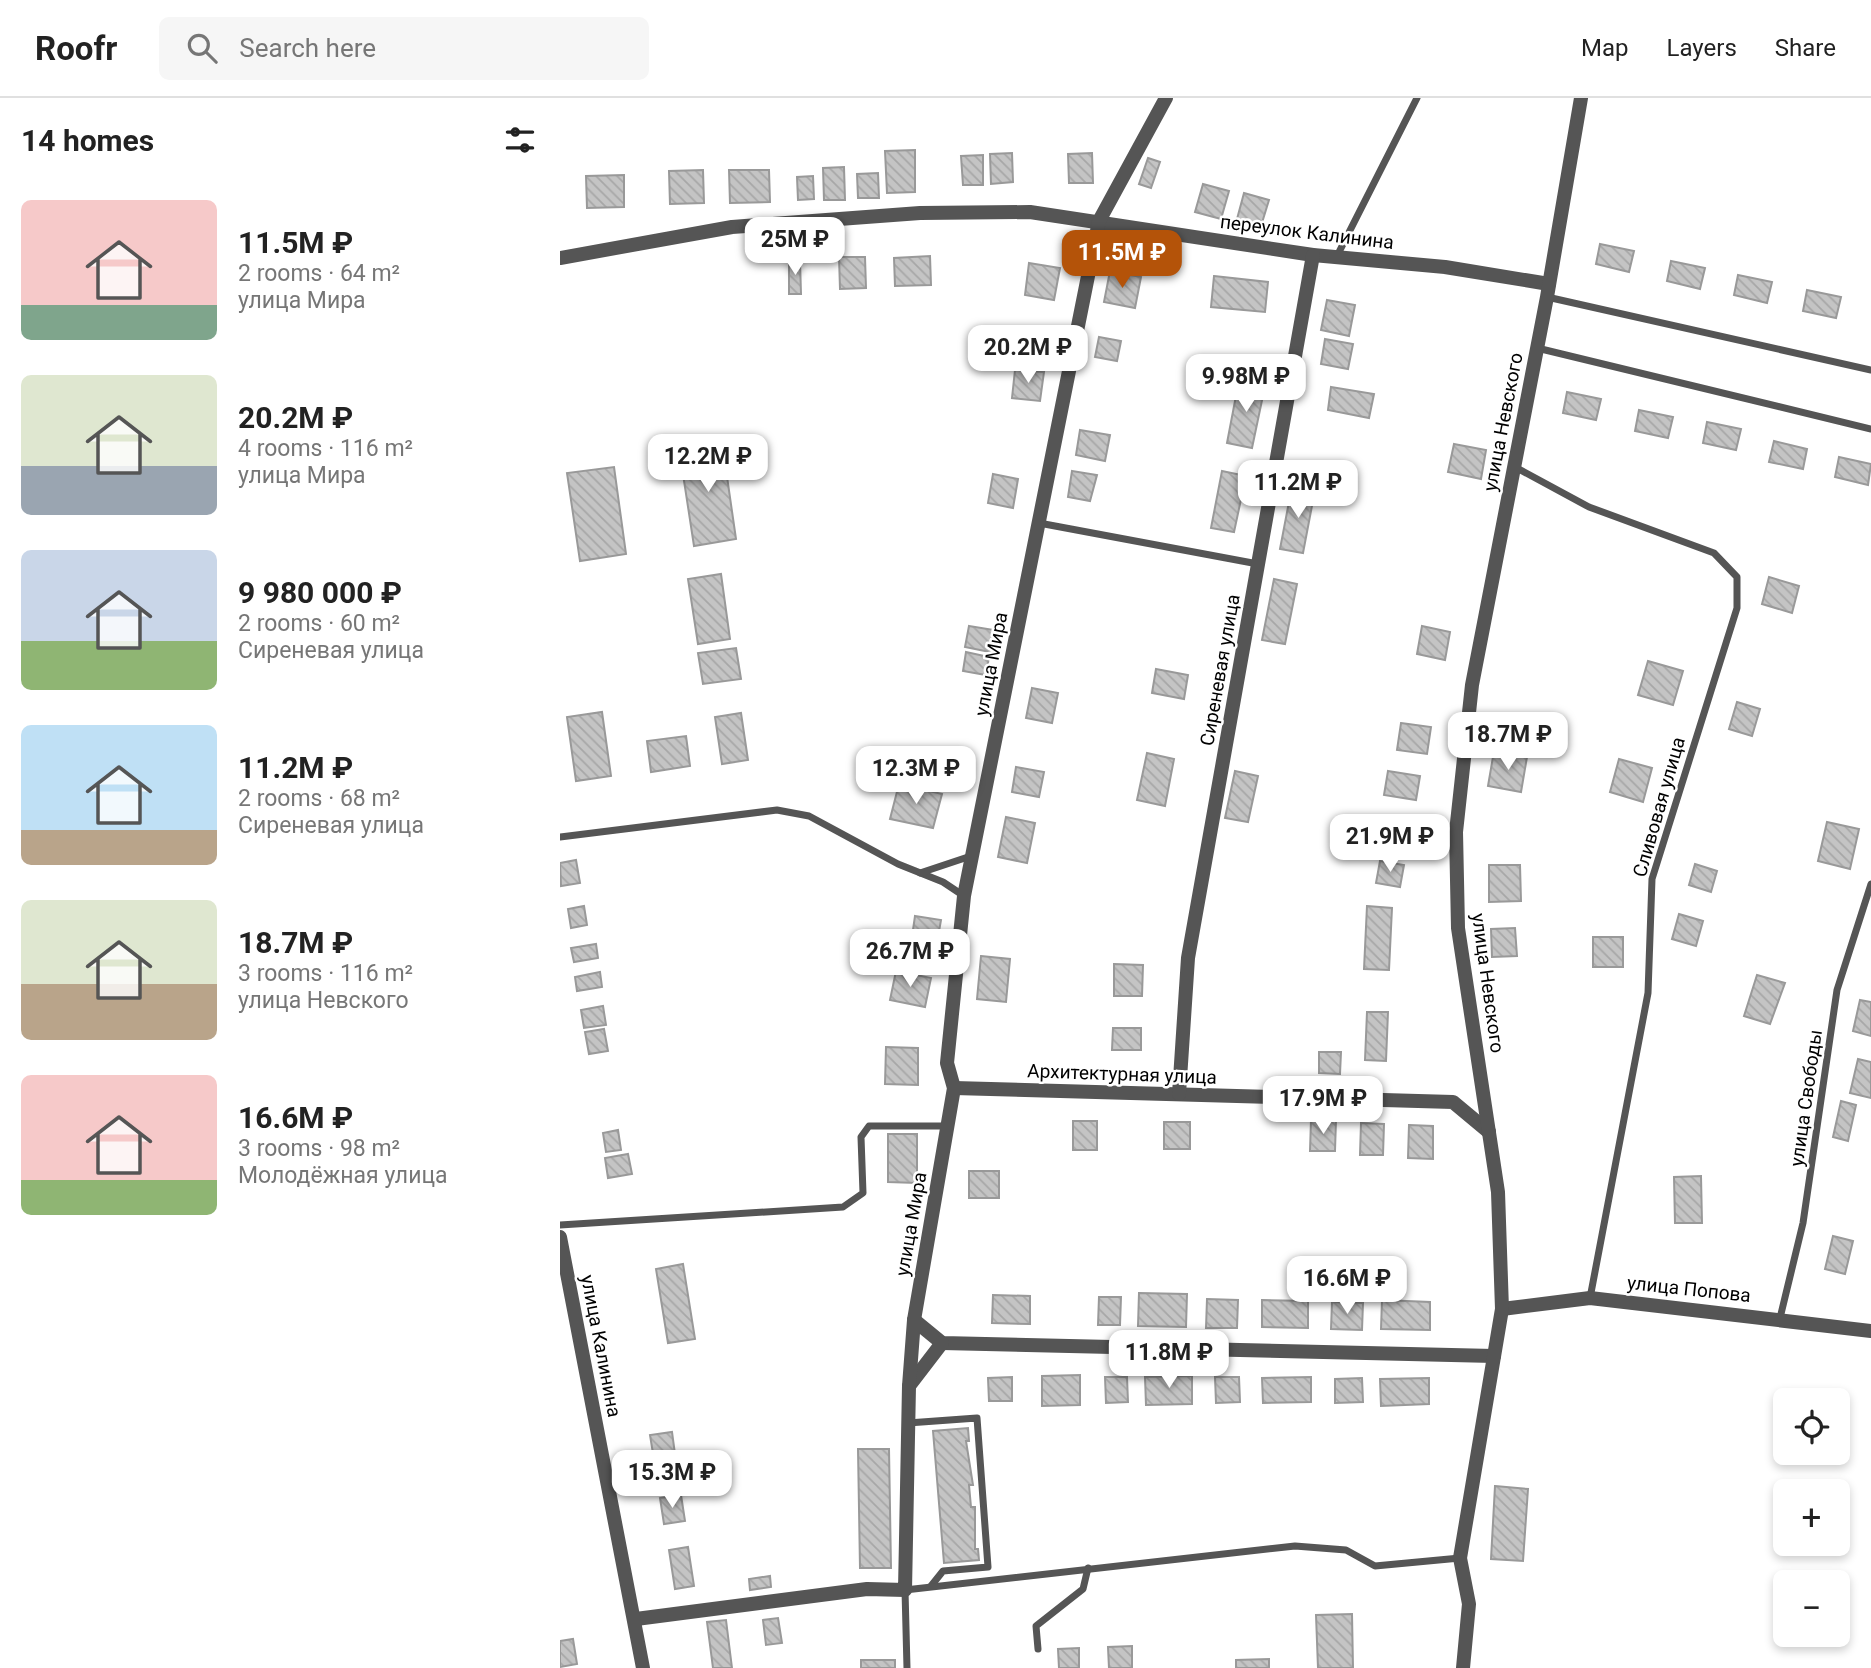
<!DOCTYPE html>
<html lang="en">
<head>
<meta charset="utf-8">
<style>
	:root { --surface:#fff; --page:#f6f6f6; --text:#222; --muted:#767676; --line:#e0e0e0; --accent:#b45309 }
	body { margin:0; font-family:Roboto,sans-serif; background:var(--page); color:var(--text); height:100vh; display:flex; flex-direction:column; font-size:26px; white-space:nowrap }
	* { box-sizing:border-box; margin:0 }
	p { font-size:23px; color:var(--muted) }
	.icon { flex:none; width:38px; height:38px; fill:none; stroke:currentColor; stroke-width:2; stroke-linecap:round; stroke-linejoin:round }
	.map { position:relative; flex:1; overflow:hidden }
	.sheet { display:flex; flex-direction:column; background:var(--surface); width:560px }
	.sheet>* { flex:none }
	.fabs { position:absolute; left:1213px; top:1290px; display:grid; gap:14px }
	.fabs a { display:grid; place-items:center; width:77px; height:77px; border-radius:10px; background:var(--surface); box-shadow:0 4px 10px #0003; font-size:35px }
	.price { position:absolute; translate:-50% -60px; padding:0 16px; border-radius:14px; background:#fff; color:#222; font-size:23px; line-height:46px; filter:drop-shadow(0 2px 4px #0008) }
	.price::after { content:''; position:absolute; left:50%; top:42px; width:21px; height:16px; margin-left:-10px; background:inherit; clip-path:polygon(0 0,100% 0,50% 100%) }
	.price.on { background:var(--accent); color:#fff }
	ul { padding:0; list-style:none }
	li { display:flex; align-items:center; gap:21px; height:175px; padding:0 21px }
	li span { display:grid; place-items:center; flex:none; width:196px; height:140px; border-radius:10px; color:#555 }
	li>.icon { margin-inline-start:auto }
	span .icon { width:84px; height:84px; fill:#fffc; stroke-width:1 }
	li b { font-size:30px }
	h2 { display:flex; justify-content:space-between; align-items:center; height:84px; padding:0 21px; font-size:30px }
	header { display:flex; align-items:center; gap:42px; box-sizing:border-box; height:98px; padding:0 35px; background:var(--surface); border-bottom:2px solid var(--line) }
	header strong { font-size:33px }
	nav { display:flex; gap:38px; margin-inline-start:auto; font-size:24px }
	.search { width:490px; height:63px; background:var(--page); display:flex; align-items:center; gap:18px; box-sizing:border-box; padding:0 24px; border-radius:10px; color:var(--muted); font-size:26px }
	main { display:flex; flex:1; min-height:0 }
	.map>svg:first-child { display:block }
	.building { fill:url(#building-back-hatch); stroke:#999; stroke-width:2 }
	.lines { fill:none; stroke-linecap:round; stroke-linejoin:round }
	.service { stroke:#555; stroke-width:7 }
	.minor { stroke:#555; stroke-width:14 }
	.tertiary { stroke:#555; stroke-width:14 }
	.labels { text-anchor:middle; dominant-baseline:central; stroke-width:5; stroke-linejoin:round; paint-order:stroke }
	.street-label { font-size:19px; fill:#000; stroke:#fff }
</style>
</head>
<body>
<header>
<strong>Roofr</strong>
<div class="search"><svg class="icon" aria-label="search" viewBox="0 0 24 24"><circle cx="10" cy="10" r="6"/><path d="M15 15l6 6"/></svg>Search here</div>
<nav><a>Map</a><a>Layers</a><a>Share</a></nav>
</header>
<main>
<section class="sheet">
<h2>14 homes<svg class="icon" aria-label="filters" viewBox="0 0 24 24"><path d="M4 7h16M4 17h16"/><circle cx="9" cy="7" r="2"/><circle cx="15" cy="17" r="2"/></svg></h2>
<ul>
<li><span style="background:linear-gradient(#f6c9c9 75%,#7fa58c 0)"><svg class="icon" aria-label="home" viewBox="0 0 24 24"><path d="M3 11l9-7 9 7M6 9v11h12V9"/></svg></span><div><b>11.5M ₽</b><p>2 rooms · 64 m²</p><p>улица Мира</p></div></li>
<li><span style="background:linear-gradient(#dfe7d0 65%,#9aa5b1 0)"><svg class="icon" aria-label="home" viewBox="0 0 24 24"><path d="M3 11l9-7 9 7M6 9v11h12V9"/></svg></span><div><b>20.2M ₽</b><p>4 rooms · 116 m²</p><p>улица Мира</p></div></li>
<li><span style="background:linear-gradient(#c9d6e8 65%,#8fb573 0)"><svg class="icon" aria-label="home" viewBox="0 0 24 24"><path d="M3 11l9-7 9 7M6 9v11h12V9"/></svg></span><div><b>9 980 000 ₽</b><p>2 rooms · 60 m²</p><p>Сиреневая улица</p></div></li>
<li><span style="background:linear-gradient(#bfe0f5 75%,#b9a48a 0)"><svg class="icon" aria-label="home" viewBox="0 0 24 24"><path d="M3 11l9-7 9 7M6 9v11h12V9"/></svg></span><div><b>11.2M ₽</b><p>2 rooms · 68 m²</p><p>Сиреневая улица</p></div></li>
<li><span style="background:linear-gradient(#dfe7d0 60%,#b9a48a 0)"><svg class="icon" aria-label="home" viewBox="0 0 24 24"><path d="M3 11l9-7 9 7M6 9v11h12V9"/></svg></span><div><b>18.7M ₽</b><p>3 rooms · 116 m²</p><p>улица Невского</p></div></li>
<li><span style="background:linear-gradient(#f6c9c9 75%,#8fb573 0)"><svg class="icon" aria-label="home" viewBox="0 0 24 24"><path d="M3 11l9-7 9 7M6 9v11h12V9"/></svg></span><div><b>16.6M ₽</b><p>3 rooms · 98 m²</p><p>Молодёжная улица</p></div></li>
</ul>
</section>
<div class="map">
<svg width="1311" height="1570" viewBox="0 0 1311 1570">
	<defs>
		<pattern id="building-back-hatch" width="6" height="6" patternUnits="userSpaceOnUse" patternTransform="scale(1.75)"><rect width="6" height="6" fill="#c4c4c4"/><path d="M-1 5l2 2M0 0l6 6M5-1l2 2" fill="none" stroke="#a7a7a7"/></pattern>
	</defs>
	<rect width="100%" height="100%" fill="#fff"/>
	<!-- building -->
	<g class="building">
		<path d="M355,52V94L327,95L325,53Z"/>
		<path d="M452,55L453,84L431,86L430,56Z"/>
		<path d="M532,55L533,85H509L508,56Z"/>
		<path d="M423,57V87H403L401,58Z"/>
		<path d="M588,60L600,64L591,90L579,86Z"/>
		<path d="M284,69L285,102H264L263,70Z"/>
		<path d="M143,72L144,105L110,106L109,73Z"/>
		<path d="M169,72H209L210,104L170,105Z"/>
		<path d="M318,75L319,100H298L297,76Z"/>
		<path d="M64,77V109L27,110L26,78Z"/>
		<path d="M253,78L254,101L238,102L237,79Z"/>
		<path d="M643,86L669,93L661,121L635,114Z"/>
		<path d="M684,95L709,102L701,128L677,121Z"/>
		<path d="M1040,146L1074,153L1069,174L1036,166Z"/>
		<path d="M370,158L371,187L335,188L334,160Z"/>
		<path d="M279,159H305L306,190L280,191Z"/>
		<path d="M240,162L241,196H229V163Z"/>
		<path d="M1111,163L1145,170L1140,191L1107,183Z"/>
		<path d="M469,165L500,170L494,202L465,197Z"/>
		<path d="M550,173L581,179L575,210L544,204Z"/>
		<path d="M1178,177L1212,184L1207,205L1174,197Z"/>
		<path d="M654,178L708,184L705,214L651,209Z"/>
		<path d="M1247,192L1281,199L1276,220L1243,213Z"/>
		<path d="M767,202L795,207L789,238L761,232Z"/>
		<path d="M539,239L561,243L557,263L535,259Z"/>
		<path d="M765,241L793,246L788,271L761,266Z"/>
		<path d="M455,272L484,274L480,303L452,300Z"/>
		<path d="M679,282L705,288L692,350L667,345Z"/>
		<path d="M771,289L814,296L809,320L768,312Z"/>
		<path d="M1007,294L1041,301L1036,322L1003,315Z"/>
		<path d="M1079,312L1113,319L1108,340L1075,333Z"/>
		<path d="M1147,324L1181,331L1176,352L1143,345Z"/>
		<path d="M520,332L550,337L545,363L516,357Z"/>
		<path d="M1214,343L1247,351L1243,371L1209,364Z"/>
		<path d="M162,344L176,441L134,448L119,350Z"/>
		<path d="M894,346L926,352L921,381L888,374Z"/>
		<path d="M1279,359L1311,366L1308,387L1275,379Z"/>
		<path d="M54,369L66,456L20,463L7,375Z"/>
		<path d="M512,373L537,377L530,403L508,399Z"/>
		<path d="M662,373L686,378L674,434L651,430Z"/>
		<path d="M433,376L458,381L453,410L428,405Z"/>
		<path d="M732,388L755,392L743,455L720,451Z"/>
		<path d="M161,476L170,541L138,546L128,481Z"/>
		<path d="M1209,479L1239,488L1232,515L1202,506Z"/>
		<path d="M714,481L737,486L725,546L702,542Z"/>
		<path d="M409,528L434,532L430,554L405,549Z"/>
		<path d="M862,528L890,534L885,562L857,556Z"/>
		<path d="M176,550L181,581L143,586L138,555Z"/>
		<path d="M406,554L429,559L426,577L403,573Z"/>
		<path d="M1088,563L1123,573L1113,607L1078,597Z"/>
		<path d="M596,571L628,577L624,601L592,595Z"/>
		<path d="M472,590L498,595L492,625L466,620Z"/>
		<path d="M1177,604L1200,611L1192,638L1169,631Z"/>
		<path d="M42,614L51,678L16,683L7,619Z"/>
		<path d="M181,615L188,662L162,666L155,619Z"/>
		<path d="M841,625L871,629L867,656L837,652Z"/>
		<path d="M126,638L130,668L91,674L87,643Z"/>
		<path d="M934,653L967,659L961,694L928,688Z"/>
		<path d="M587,655L614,661L605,708L577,702Z"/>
		<path d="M1059,661L1092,670L1083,704L1050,694Z"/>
		<path d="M456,669L484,674L479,699L452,694Z"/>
		<path d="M675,673L698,678L688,724L665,720Z"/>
		<path d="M828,673L860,678L856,702L824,697Z"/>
		<path d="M339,686L382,696L373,730L330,721Z"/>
		<path d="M446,719L475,725L467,765L438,759Z"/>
		<path d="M1267,724L1299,731L1290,771L1258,763Z"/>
		<path d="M16,762L20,785L1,788L0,765Z"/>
		<path d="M820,763L844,767L840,789L816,785Z"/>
		<path d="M1135,766L1157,773L1151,794L1129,787Z"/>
		<path d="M929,767H960L961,803L929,804Z"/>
		<path d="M24,808L27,827L11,830L8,811Z"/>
		<path d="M807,808L832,810L829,872L804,871Z"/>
		<path d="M1119,816L1143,823L1136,848L1112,841Z"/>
		<path d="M355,818L381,822L376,850L351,846Z"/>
		<path d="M955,830L957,858L932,859L931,831Z"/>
		<rect x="1033" y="839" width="30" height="30"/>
		<path d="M36,846L38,860L14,864L11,850Z"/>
		<path d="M421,858L450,861L446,904L417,901Z"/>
		<path d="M554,866L583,867L582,898H554Z"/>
		<path d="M336,873L371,880L365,909L330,902Z"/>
		<path d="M40,874L42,889L17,893L15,879Z"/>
		<path d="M1197,877L1225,885L1210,926L1184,918Z"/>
		<path d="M1300,902L1311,904V938L1293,933Z"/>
		<path d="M43,908L46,927L24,930L21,912Z"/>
		<path d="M807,914H828L826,963L805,962Z"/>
		<path d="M553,930H581V952H552Z"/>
		<path d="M44,931L48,953L29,956L25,934Z"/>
		<path d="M326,949L358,950V987L325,986Z"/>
		<path d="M759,954H781L780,976L759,975Z"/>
		<path d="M1298,961L1311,964V1000L1290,995Z"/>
		<path d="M1281,1003L1296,1007L1288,1043L1273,1039Z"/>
		<path d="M751,1022H776L775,1053H750Z"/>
		<rect x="513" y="1023" width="24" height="29"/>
		<rect x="604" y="1024" width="26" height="27"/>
		<path d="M801,1025L824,1026L823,1057H800Z"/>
		<path d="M849,1027L873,1028V1061L848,1060Z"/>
		<path d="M58,1032L61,1052L46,1054L43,1035Z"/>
		<path d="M328,1036H357V1085L328,1084Z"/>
		<path d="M68,1056L72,1076L48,1080L45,1060Z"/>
		<rect x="409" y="1073" width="30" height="27"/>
		<path d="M1141,1078L1142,1125H1115L1114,1079Z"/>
		<path d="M1273,1138L1293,1143L1285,1176L1265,1171Z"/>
		<path d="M123,1166L135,1241L108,1245L96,1171Z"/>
		<path d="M579,1195L627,1196L626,1229L578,1228Z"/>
		<path d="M433,1197L470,1198V1226L432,1225Z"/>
		<path d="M539,1199H561L560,1227H538Z"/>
		<path d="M647,1201L678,1202L677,1230H646Z"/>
		<path d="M702,1202L748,1203V1230L702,1229Z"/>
		<path d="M822,1202L870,1204V1232L821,1231Z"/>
		<path d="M772,1204L803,1205L802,1232L771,1231Z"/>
		<path d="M520,1277V1307L482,1308V1278Z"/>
		<path d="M632,1278V1306L586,1307L585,1279Z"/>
		<path d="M452,1279V1303H429L428,1280Z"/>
		<path d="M545,1279H567L568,1304L546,1305Z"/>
		<path d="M655,1279H679L680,1304L656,1305Z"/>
		<path d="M751,1279V1304L703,1305L702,1280Z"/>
		<path d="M802,1280L803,1304L775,1305V1281Z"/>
		<path d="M869,1280V1306L821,1308L820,1281Z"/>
		<path d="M408,1330L409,1343H406L413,1387H409L411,1409H415V1451H418L419,1462L384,1465L373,1333Z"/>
		<path d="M112,1334L117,1371L96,1374L90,1337Z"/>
		<path d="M298,1351H329L331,1470H300Z"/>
		<path d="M935,1388L968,1391L963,1463L931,1461Z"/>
		<path d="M121,1397L125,1423L104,1426L100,1400Z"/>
		<path d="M128,1449L134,1488L115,1491L109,1452Z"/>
		<path d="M210,1478L211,1489L190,1492L189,1481Z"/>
		<path d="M792,1516L793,1570H758L756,1517Z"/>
		<path d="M218,1520L222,1545L206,1547L203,1522Z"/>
		<path d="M166,1522L172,1570H153L147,1524Z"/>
		<path d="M13,1541L17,1566L0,1569V1543Z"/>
		<path d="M572,1548V1570H549L548,1549Z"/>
		<path d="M519,1550V1570H499L498,1551Z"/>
		<path d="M709,1561V1570H676V1562Z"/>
		<rect x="301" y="1562" width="34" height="8"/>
	</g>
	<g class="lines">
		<!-- service -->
		<g class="service">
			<path d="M777,158L857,0"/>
			<path d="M987,199L1311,272"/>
			<path d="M977,250L1311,331"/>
			<path d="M955,369L1029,409L1154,455L1177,479V510L1092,781L1088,895L1030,1200"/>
			<path d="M479,425L698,466"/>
			<path d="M0,739L217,712L249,718L338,766L383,784L404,798"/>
			<path d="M360,775L411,758"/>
			<path d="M0,1127L283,1109L303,1095L301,1039L309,1028H387"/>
			<path d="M1220,1220L1243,1125L1277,892L1311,786"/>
			<path d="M348,1325L417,1320L428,1469L383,1473L371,1488"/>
			<path d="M478,1551L476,1528L523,1491L528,1470"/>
			<path d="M347,1570L345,1492L735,1448L786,1452L815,1468L900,1460"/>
		</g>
		<!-- minor -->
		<g class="minor">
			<path d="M0,160L172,129L360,115L470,114L753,157L885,169L989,186"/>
			<path d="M394,990L893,1004L929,1034"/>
			<path d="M619,996L628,860L753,157"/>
			<path d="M942,1211L1030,1200L1311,1233"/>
			<path d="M354,1222L382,1245L934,1258"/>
			<path d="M349,1288L382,1245"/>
			<path d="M76,1521L307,1491L345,1492L349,1288L354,1222L394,990L387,965L404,798L539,123L606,0"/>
			<path d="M903,1570L909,1506L900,1460L942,1211L938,1094L898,830L896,734L912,587L987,199L1021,0"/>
		</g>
		<!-- tertiary -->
		<path class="tertiary" d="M0,1139L83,1570"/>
	</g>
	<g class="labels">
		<!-- street labels -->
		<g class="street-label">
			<text transform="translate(747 134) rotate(7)">переулок Калинина</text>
			<text transform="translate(943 324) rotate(-79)">улица Невского</text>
			<text transform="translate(431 566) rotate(-79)">улица Мира</text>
			<text transform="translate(660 572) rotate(-80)">Сиреневая улица</text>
			<text transform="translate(1099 709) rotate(-74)">Сливовая улица</text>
			<text transform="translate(928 885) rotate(82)">улица Невского</text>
			<text transform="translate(562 976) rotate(2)">Архитектурная улица</text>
			<text transform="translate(1246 1000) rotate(-82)">улица Свободы</text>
			<text transform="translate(351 1126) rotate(-80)">улица Мира</text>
			<text transform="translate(1129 1191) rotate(6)">улица Попова</text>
			<text transform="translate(41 1248) rotate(79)">улица Калинина</text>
		</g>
	</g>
</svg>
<div class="fabs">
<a><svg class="icon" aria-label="locate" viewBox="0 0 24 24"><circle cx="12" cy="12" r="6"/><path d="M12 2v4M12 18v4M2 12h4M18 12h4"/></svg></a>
<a>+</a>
<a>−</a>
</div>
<b class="price" style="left:235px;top:179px">25M ₽</b>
<b class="price on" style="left:562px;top:192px">11.5M ₽</b>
<b class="price" style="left:468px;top:287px">20.2M ₽</b>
<b class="price" style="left:686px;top:316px">9.98M ₽</b>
<b class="price" style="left:148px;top:396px">12.2M ₽</b>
<b class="price" style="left:738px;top:422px">11.2M ₽</b>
<b class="price" style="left:948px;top:674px">18.7M ₽</b>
<b class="price" style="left:356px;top:708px">12.3M ₽</b>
<b class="price" style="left:830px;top:776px">21.9M ₽</b>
<b class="price" style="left:350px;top:891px">26.7M ₽</b>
<b class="price" style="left:763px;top:1038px">17.9M ₽</b>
<b class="price" style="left:787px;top:1218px">16.6M ₽</b>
<b class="price" style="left:609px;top:1292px">11.8M ₽</b>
<b class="price" style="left:112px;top:1412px">15.3M ₽</b>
</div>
</main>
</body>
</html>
